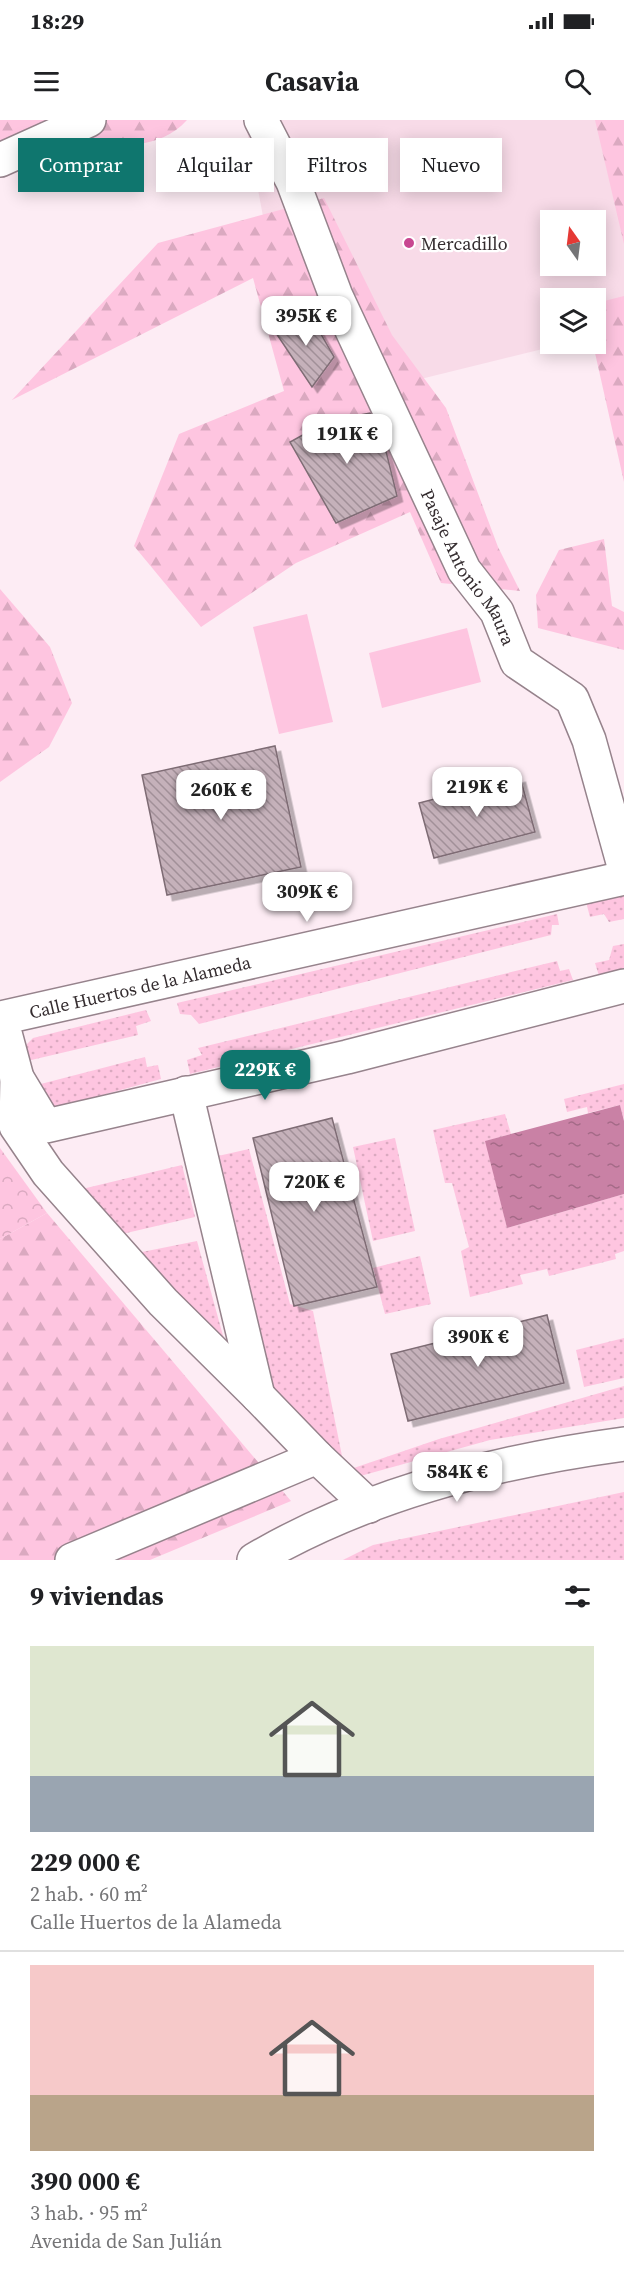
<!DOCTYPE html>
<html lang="es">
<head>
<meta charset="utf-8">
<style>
	:root { --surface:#fff; --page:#f6f6f6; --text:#202124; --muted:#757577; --line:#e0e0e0; --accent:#0f766e }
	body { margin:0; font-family:"Source Serif 4",serif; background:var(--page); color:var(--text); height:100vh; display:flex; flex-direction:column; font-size:22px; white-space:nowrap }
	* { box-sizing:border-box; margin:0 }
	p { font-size:20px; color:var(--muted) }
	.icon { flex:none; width:33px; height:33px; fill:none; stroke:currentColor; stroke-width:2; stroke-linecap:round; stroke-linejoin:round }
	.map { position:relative; height:1440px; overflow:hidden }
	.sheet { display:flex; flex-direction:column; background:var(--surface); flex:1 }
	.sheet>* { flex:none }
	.top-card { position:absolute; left:18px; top:18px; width:588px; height:54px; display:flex; gap:12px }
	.needle { width:39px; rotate:346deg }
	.buttons { position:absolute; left:540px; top:90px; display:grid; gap:12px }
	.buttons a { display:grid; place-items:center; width:66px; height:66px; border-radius:0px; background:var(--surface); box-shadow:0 3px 15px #0003; font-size:30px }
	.price { position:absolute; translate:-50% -51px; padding:0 14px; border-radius:12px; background:#fff; color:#222; font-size:20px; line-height:39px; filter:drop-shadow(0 2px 3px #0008) }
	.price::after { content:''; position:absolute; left:50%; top:36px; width:18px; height:14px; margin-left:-9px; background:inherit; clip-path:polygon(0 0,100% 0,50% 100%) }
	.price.selected { background:var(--accent); color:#fff }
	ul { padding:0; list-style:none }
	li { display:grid; align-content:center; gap:12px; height:318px; padding:0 30px }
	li+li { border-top:2px solid var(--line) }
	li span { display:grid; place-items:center; height:186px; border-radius:0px; color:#555 }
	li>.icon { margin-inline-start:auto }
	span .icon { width:108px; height:108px; fill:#fffc; stroke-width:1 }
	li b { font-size:26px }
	h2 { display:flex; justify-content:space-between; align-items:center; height:72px; padding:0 30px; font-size:26px }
	.tag { padding:0 21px; border-radius:0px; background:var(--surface); box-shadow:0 3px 15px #0003; font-size:21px; line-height:54px }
	.tag.selected { background:var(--accent); color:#fff }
	.status { display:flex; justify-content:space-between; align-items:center; height:42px; padding:0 30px; background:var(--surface); direction:ltr }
	.status svg { height:16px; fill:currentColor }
	header { display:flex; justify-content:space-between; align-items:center; height:78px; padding:0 30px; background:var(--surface); font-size:27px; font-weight:700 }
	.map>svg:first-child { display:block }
	.built { fill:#f8dbe8; fill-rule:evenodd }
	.forest { fill:url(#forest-firs) }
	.park { fill:url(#park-crowns) }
	.garden { fill:url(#garden-dots) }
	.pitch { fill:#fec5e0 }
	.water { fill:url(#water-ripples) }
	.building { fill:url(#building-back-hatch); stroke:#7e6c74; stroke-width:1.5; filter:url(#shadow) }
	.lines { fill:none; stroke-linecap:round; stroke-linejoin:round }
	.minor-casing { stroke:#96838c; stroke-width:36 }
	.minor { stroke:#fff; stroke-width:33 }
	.poi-dot { fill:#c84791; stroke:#fff; stroke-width:2 }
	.labels { text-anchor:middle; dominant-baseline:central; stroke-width:4.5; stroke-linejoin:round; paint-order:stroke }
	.poi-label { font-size:18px; fill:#342c2f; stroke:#fff; text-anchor:start }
	.street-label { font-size:18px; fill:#342c2f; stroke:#fff }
</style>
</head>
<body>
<div class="status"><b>18:29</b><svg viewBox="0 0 49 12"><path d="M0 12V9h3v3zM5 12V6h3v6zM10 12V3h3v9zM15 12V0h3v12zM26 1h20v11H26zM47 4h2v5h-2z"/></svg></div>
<header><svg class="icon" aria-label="menu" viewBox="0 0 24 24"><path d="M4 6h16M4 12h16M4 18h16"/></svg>Casavia<svg class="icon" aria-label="search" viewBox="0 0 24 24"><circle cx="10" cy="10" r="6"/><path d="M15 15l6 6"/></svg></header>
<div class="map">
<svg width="624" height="1440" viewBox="0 0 624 1440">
	<defs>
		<pattern id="forest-firs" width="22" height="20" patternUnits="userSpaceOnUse" patternTransform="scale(1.5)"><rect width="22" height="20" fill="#fec5e0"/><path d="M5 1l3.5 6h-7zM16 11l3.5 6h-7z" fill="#daa9c0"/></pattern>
		<pattern id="park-crowns" width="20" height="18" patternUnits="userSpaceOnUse" patternTransform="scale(1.5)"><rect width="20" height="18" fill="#fec5e0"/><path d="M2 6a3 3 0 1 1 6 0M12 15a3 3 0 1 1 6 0" fill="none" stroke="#daa9c0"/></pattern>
		<pattern id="garden-dots" width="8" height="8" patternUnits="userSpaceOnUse" patternTransform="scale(1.5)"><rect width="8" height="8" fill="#fec5e0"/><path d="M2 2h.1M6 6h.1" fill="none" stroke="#daa9c0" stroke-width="1.8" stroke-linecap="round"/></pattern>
		<pattern id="water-ripples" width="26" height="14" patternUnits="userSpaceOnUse" patternTransform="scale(1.5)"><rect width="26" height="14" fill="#c981a5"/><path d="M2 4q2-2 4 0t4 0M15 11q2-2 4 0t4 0" fill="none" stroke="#a46a87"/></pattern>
		<pattern id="building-back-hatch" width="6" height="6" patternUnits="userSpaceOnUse" patternTransform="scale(1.5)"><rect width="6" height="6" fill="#c5b1ba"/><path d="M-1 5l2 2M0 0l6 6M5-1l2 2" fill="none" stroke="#a19098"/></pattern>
		<filter id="shadow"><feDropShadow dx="5.5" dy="5.5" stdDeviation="0" flood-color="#0004"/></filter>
	</defs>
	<rect width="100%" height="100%" fill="#fdecf4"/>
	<!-- built -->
	<path class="built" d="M245,0H624V208L596,215V178H550V224H563L299,289ZM550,100H596V146H550Z"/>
	<!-- forest -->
	<g class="forest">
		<path d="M0,0H187C159,31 119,24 82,29C55,33 27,42 0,48Z"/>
		<path d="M595,0H624V124Z"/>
		<path d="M324,78L392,215L446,288L498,427L520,471L441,463L410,392L296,443L201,507L134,426L179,314L284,271L253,158L12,280L158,123Z"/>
		<path d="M624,176V362L593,224H596V183Z"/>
		<path d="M604,419L612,486L624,492V530L538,508L536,475L559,430Z"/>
		<path d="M0,469L50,527L72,583L49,627L0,662Z"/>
		<path d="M47,1093L291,1381L150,1440H0V1119Z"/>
	</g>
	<!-- park -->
	<path class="park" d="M0,1028L47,1093L0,1119Z"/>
	<!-- garden -->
	<g class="garden">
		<path d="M624,773V799L609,802L604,794L590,797L586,782Z"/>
		<path d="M557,794L559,805H552L551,815L199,904L191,895L180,894L177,883Z"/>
		<path d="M624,824V853L600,859L595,843L609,840L613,826Z"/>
		<path d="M557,841L560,851L569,849L573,860L190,954L187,940L202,935L198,928Z"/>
		<path d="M146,890L151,901L136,906L138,915L27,941L24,927L33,918Z"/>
		<path d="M145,937L147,947L158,945L161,959L58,987L40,983L33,966Z"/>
		<path d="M624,964V1000L620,985L588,993L587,987L567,992L564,979Z"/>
		<path d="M505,994L511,1014L486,1021L507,1108L624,1074V1131L615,1134L616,1139L549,1156L547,1149L520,1155L523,1164L470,1177L461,1131L469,1127L452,1063H445L433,1010Z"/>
		<path d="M395,1018L415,1111L373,1121L353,1027Z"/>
		<path d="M249,1029L290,1184L313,1191L345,1351L439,1319L624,1266V1298L490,1320L346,1360L267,1269L209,1038Z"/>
		<path d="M182,1045L195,1097L105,1118L78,1070Z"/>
		<path d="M197,1121L228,1234L132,1134Z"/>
		<path d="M420,1136L431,1184L385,1194L373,1148Z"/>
		<path d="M624,1218V1258L584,1267L576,1230Z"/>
		<path d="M624,1372V1440H343L373,1425Z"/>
	</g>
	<!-- pitch -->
	<g class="pitch">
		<path d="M307,494L333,602L279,614L253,507Z"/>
		<path d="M467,508L481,562L382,588L369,533Z"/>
	</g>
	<!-- water -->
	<path class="water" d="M620,985L624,1001V1074L507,1108L485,1021Z"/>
	<!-- building -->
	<g class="building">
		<path d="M310,195L334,237L312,267L274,210Z"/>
		<path d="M370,293L384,323L397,376L336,403L290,322L328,301Z"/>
		<path d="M275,626L301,747L167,775L142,655Z"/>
		<path d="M520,657L535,712L434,738L419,683Z"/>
		<path d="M332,998L377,1167L294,1186L253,1018Z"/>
		<path d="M547,1195L564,1263L408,1301L391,1234Z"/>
	</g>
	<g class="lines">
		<!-- minor casing -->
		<g class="minor-casing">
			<g id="minor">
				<path id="s1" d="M261,0L293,62L336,176L464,450L497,492L517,542L572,579L589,620L624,746"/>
				<path d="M0,40L89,0"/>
				<path d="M624,758L1,898L17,958L46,1006L347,937L624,866"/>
				<path d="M17,958L16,1006L48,1053L163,1182L258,1276L317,1337"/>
				<path d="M186,973L258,1276"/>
				<path d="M72,1440L317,1337L369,1386"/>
				<path d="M254,1440C366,1374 496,1341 624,1324"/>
			</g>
		</g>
		<!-- minor -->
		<use href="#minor" class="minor"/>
	</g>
	<!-- markers -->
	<circle class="poi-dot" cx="409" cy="123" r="6"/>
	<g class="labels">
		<!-- poi labels -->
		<g class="poi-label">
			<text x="421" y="123">Mercadillo</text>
		</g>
		<!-- street labels -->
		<g class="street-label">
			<text stroke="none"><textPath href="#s1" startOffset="494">Pasaje Antonio Maura</textPath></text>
			<text transform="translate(140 867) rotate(-13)">Calle Huertos de la Alameda</text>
		</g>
	</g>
</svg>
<div class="buttons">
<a><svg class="needle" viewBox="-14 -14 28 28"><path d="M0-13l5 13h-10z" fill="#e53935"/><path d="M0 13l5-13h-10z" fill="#757577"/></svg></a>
<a><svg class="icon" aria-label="layers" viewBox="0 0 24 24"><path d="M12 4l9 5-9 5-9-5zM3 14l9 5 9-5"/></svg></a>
</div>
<b class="price" style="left:306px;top:227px">395K €</b>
<b class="price" style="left:347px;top:345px">191K €</b>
<b class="price" style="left:477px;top:698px">219K €</b>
<b class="price" style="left:221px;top:701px">260K €</b>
<b class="price" style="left:307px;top:803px">309K €</b>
<b class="price selected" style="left:265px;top:981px">229K €</b>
<b class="price" style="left:314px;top:1093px">720K €</b>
<b class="price" style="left:478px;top:1248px">390K €</b>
<b class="price" style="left:457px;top:1383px">584K €</b>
<div class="top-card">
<a class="tag selected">Comprar</a>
<a class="tag">Alquilar</a>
<a class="tag">Filtros</a>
<a class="tag">Nuevo</a>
</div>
</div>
<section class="sheet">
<h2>9 viviendas<svg class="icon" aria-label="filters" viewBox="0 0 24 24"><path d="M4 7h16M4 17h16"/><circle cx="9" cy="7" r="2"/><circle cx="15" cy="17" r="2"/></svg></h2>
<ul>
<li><span style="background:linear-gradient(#dfe7d0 70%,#9aa5b1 0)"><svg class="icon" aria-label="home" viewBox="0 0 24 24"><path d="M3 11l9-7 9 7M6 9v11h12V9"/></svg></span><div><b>229 000 €</b><p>2 hab. · 60 m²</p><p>Calle Huertos de la Alameda</p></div></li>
<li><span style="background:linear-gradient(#f6c9c9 70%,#b9a48a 0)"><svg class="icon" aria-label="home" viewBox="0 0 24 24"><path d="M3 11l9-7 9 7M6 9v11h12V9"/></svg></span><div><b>390 000 €</b><p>3 hab. · 95 m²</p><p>Avenida de San Julián</p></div></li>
</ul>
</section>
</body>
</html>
